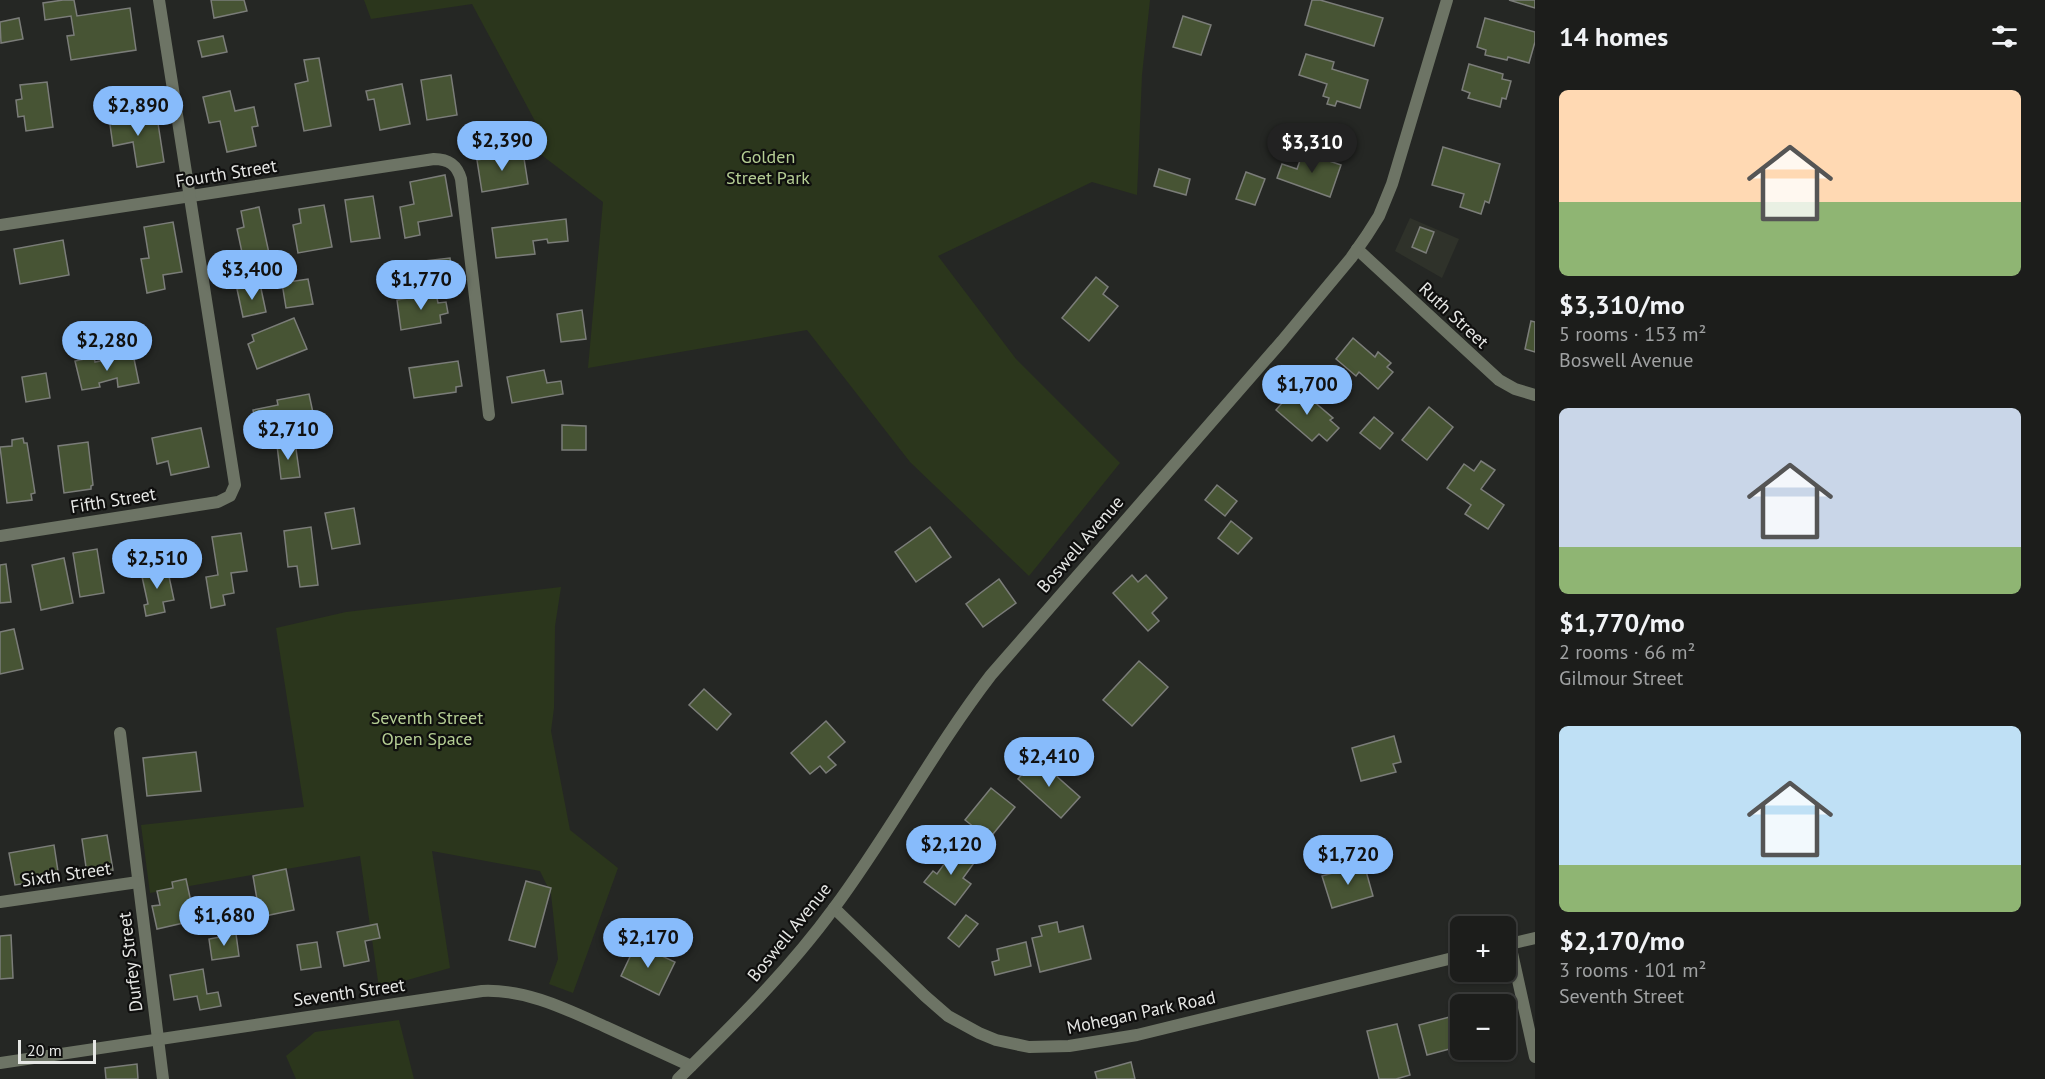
<!DOCTYPE html>
<html lang="en">
<head>
<meta charset="utf-8">
<style>
	:root { --surface:#1c1d1b; --page:#292a28; --text:#f1f3f6; --muted:#a0a2a3; --line:#3a3b3a; --accent:#87bbfb }
	body { margin:0; font-family:"PT Sans",sans-serif; background:var(--page); color:var(--text); height:100vh; display:flex; flex-direction:column; font-size:22px; white-space:nowrap }
	* { box-sizing:border-box; margin:0 }
	p { font-size:20px; color:var(--muted) }
	.icon { flex:none; width:33px; height:33px; fill:none; stroke:currentColor; stroke-width:2; stroke-linecap:round; stroke-linejoin:round }
	.map { position:relative; flex:1; overflow:hidden }
	.drawer { display:flex; flex-direction:column; background:var(--surface); width:510px }
	.drawer>* { flex:none }
	.buttons { position:absolute; left:1450px; top:916px; display:grid; gap:12px }
	.buttons a { display:grid; place-items:center; width:66px; height:66px; border-radius:9px; background:var(--surface); box-shadow:0 2px 4px #0004,0 0 0 2px var(--line); font-size:30px }
	.scale { position:absolute; left:18px; bottom:15px; width:78px; box-sizing:border-box; padding-left:6px; border:3px solid #e6e7e5; border-top:0; font-size:16px; line-height:21px; white-space:nowrap; color:#e6e7e5; -webkit-text-stroke:4px #0f0f0e; paint-order:stroke }
	.price { position:absolute; translate:-50% -51px; padding:0 14px; border-radius:21px; background:var(--accent); color:#111; font-size:20px; line-height:39px; filter:drop-shadow(0 2px 3px #0008) }
	.price::after { content:''; position:absolute; left:50%; top:36px; width:18px; height:14px; margin-left:-9px; background:inherit; clip-path:polygon(0 0,100% 0,50% 100%) }
	.price.on { background:#222; color:#fff }
	ul { padding:0; list-style:none }
	li { display:grid; align-content:center; gap:12px; height:318px; padding:0 24px }
	li span { display:grid; place-items:center; height:186px; border-radius:9px; color:#555 }
	li>.icon { margin-inline-start:auto }
	span .icon { width:108px; height:108px; fill:#fffc; stroke-width:1 }
	li b { font-size:26px }
	h2 { display:flex; justify-content:space-between; align-items:center; height:72px; padding:0 24px; font-size:26px }
	main { display:flex; flex:1; min-height:0 }
	.map>svg:first-child { display:block }
	.built { fill:#2f322a }
	.green { fill:#2b361c }
	.building { fill:#475434; stroke:#7b7d79; stroke-width:1.5 }
	.lines { fill:none; stroke-linecap:round; stroke-linejoin:round }
	.minor { stroke:#6d7465; stroke-width:12 }
	.tertiary { stroke:#6d7465; stroke-width:12 }
	.labels { text-anchor:middle; dominant-baseline:central; stroke-width:4.5; stroke-linejoin:round; paint-order:stroke }
	.park-label { font-size:18px; fill:#b5ce94; stroke:#0f0f0e }
	.street-label { font-size:18px; fill:#e6e7e5; stroke:#0f0f0e }
</style>
</head>
<body>
<main>
<div class="map">
<svg width="1535" height="1079" viewBox="0 0 1535 1079">
	<rect width="100%" height="100%" fill="#252724"/>
	<!-- built -->
	<path class="built" d="M1410,218L1459,239L1442,278L1395,251Z"/>
	<!-- green -->
	<g class="green">
		<path d="M364,0H1150L1142,75L1137,195L1092,182L938,256L1016,359L1120,463L1029,576L910,462L807,330L588,368L603,202L518,137L542,134L472,4L371,19Z"/>
		<path d="M561,587L555,626L554,708L551,731L570,830L618,868L573,993L549,984L558,959L551,894L540,871L432,851L450,968L379,988L360,856L150,893L141,825L304,807L276,628L346,612Z"/>
		<path d="M399,1020L414,1079H296L286,1056L315,1032Z"/>
	</g>
	<!-- building -->
	<g class="building">
		<path d="M63,0H74L77,16L130,8L136,50L71,60L67,36L74,35L71,16L45,20L43,3Z"/>
		<path d="M211,0H244L247,11L214,18Z"/>
		<path d="M1312,0H1320L1383,18L1374,46L1305,25Z"/>
		<path d="M1509,0H1535V8Z"/>
		<path d="M1183,16L1211,25L1201,55L1173,47Z"/>
		<path d="M19,18L23,39L1,43L0,22Z"/>
		<path d="M1485,18L1535,32V42L1529,63L1508,57L1507,60L1485,55L1486,50L1477,47Z"/>
		<path d="M223,36L227,52L202,57L198,41Z"/>
		<path d="M1306,54L1334,62L1332,69L1368,80L1360,108L1337,101L1335,106L1327,104L1329,98L1323,96L1327,84L1299,75Z"/>
		<path d="M319,58L331,126L304,131L295,84L308,81L304,60Z"/>
		<path d="M1469,64L1503,74L1502,79L1511,81L1506,99L1502,98L1500,107L1468,98L1470,93L1462,90Z"/>
		<path d="M451,75L457,115L427,120L421,80Z"/>
		<path d="M47,82L53,127L26,131L24,116L18,117L16,100L22,99L20,85Z"/>
		<path d="M402,84L410,124L380,130L374,99L368,100L366,91Z"/>
		<path d="M230,91L235,111L254,107L258,126L252,127L256,146L227,152L220,121L209,123L203,97Z"/>
		<path d="M124,108L126,122L157,117L164,162L137,167L133,142L113,146L108,110Z"/>
		<path d="M1443,147L1500,164L1489,203L1485,201L1481,214L1460,207L1464,194L1432,185Z"/>
		<path d="M523,152L528,184L482,192L477,160Z"/>
		<path d="M1303,152L1341,165L1330,197L1277,178L1282,164L1297,169Z"/>
		<path d="M1159,169L1190,179L1186,195L1154,186Z"/>
		<path d="M1246,172L1265,179L1255,205L1236,199Z"/>
		<path d="M445,175L452,216L418,222L420,235L405,238L400,207L414,204L410,182Z"/>
		<path d="M373,196L380,238L351,242L345,200Z"/>
		<path d="M324,205L332,247L298,253L293,225L301,223L299,209Z"/>
		<path d="M259,207L272,267L258,270L255,254L243,257L237,229L244,227L241,211Z"/>
		<path d="M566,219L568,241L548,243L547,239L533,241L535,254L496,258L492,228Z"/>
		<path d="M173,222L182,272L163,275L165,289L147,293L141,259L149,258L144,227Z"/>
		<path d="M1420,227L1434,232L1426,253L1412,247Z"/>
		<path d="M63,240L69,275L20,284L14,249Z"/>
		<path d="M450,258L453,282L428,284L425,261Z"/>
		<path d="M1096,277L1108,287L1103,294L1118,306L1089,341L1062,318Z"/>
		<path d="M308,279L313,304L286,308L282,283Z"/>
		<path d="M260,284L266,312L243,317L237,289Z"/>
		<path d="M436,293L438,303L446,302L448,313L440,315L441,323L401,330L397,300Z"/>
		<path d="M582,310L586,339L561,342L557,314Z"/>
		<path d="M294,318L307,349L257,369L248,344L254,341L252,335Z"/>
		<path d="M1531,321L1535,322V352L1525,349Z"/>
		<path d="M1353,338L1375,357L1378,352L1391,363L1387,367L1393,372L1378,389L1359,372L1356,376L1336,359Z"/>
		<path d="M133,354L139,383L118,387L117,378L99,383L100,387L82,390L75,361L94,357L95,362Z"/>
		<path d="M458,361L462,386L456,387V392L414,398L409,368Z"/>
		<path d="M544,370L547,383L561,381L563,394L512,403L507,377Z"/>
		<path d="M46,373L50,398L26,402L22,377Z"/>
		<path d="M1294,389L1303,397L1306,395L1333,418L1330,420L1339,428L1327,441L1319,434L1312,441L1276,410Z"/>
		<path d="M309,394L316,427L284,434L283,428L266,431L264,423L256,425L253,410L278,405L277,400Z"/>
		<path d="M1429,407L1453,427L1427,460L1402,440Z"/>
		<path d="M1374,417L1393,433L1380,449L1360,433Z"/>
		<path d="M562,425L586,426V450H562Z"/>
		<path d="M201,428L209,467L171,475L168,461L157,464L152,438Z"/>
		<path d="M23,438L24,443H27L35,493L31,494L32,500L7,503L0,447L12,446V440Z"/>
		<path d="M88,442L93,485L91,486V489L64,493L58,446Z"/>
		<path d="M295,442L300,477L281,479L277,445Z"/>
		<path d="M1481,461L1495,470L1481,489L1504,505L1488,529L1465,514L1471,505L1447,488L1464,464L1474,471Z"/>
		<path d="M1217,485L1237,501L1225,516L1205,500Z"/>
		<path d="M354,508L360,544L332,549L325,513Z"/>
		<path d="M1231,521L1252,538L1238,554L1218,538Z"/>
		<path d="M311,527L318,585L300,587L297,566L288,567L284,531Z"/>
		<path d="M930,527L951,557L916,582L895,552Z"/>
		<path d="M241,533L247,571L231,573L234,593L223,595L225,605L211,608L206,577L218,575L212,537Z"/>
		<path d="M97,549L104,593L80,597L73,553Z"/>
		<path d="M64,558L73,603L41,610L32,565Z"/>
		<path d="M6,564L11,602L0,603V565Z"/>
		<path d="M167,567L174,600L163,602L165,612L146,616L144,605L148,604L141,572Z"/>
		<path d="M1132,575L1138,582L1146,575L1167,598L1152,613L1159,621L1148,631L1113,593Z"/>
		<path d="M999,579L1016,603L983,627L966,604Z"/>
		<path d="M14,629L23,669L0,674V632Z"/>
		<path d="M1139,661L1168,687L1132,726L1103,700Z"/>
		<path d="M704,689L731,714L717,730L689,705Z"/>
		<path d="M826,721L845,742L828,757L836,765L826,773L820,766L810,774L791,753Z"/>
		<path d="M1394,736L1401,762L1393,764L1396,772L1361,781L1352,748Z"/>
		<path d="M196,752L201,791L147,796L143,758Z"/>
		<path d="M1036,758L1080,797L1061,818L1018,779Z"/>
		<path d="M991,788L1015,807L989,839L965,820Z"/>
		<path d="M107,835L113,870L87,874L82,839Z"/>
		<path d="M54,845L59,878L15,885L9,853Z"/>
		<path d="M950,846L974,863L963,878L971,884L955,905L924,882L933,871L937,874L945,863L940,859Z"/>
		<path d="M1364,864L1373,896L1332,908L1322,876Z"/>
		<path d="M286,869L294,910L260,917L253,876Z"/>
		<path d="M186,879L191,902L206,899L210,917L157,929L152,906L160,905L157,891L173,888L172,882Z"/>
		<path d="M526,881L551,888L535,947L509,940Z"/>
		<path d="M966,915L978,924L959,947L948,938Z"/>
		<path d="M1057,922L1059,932L1083,926L1091,959L1040,972L1032,938L1042,936L1039,926Z"/>
		<path d="M377,924L380,938L365,941L369,961L344,966L337,932Z"/>
		<path d="M236,934L239,956L212,960L209,939Z"/>
		<path d="M11,935L13,978L0,979V936Z"/>
		<path d="M317,942L321,967L301,970L297,945Z"/>
		<path d="M1026,942L1031,966L995,975L992,962L999,960L997,949Z"/>
		<path d="M636,944L675,962L659,995L621,976Z"/>
		<path d="M203,969L207,994L218,992L221,1006L200,1010L197,996L174,1000L170,975Z"/>
		<path d="M1461,1014V1046L1427,1055L1419,1025Z"/>
		<path d="M1397,1024L1410,1075L1396,1079H1379L1367,1031Z"/>
		<path d="M1131,1062L1135,1079H1097L1095,1072Z"/>
		<path d="M137,1064L138,1079H106L105,1068Z"/>
	</g>
	<g class="lines">
		<!-- minor -->
		<g class="minor">
			<path d="M0,225L434,159C449,159 457,165 461,179L489,415"/>
			<path d="M1357,249L1499,380L1515,389L1535,395"/>
			<path d="M0,536L218,502L230,496L235,485L159,0"/>
			<path d="M120,733L163,1079"/>
			<path d="M0,902L138,882"/>
			<path d="M834,908L925,996L948,1016L979,1033L996,1040L1029,1047L1069,1046L1137,1035L1461,956"/>
			<path d="M1510,944L1535,1057"/>
			<path d="M1506,945L1535,938"/>
			<path d="M0,1063L482,991C527,989 566,1009 606,1027C634,1040 663,1053 691,1066"/>
		</g>
		<!-- tertiary -->
		<path class="tertiary" d="M678,1079C733,1025 788,971 834,908C890,833 934,749 991,675L1282,341L1351,258L1367,235L1379,216L1392,184L1447,0"/>
	</g>
	<g class="labels">
		<!-- park labels -->
		<g class="park-label">
			<text x="768" y="156">Golden<tspan x="768" dy="21">Street Park</tspan></text>
			<text x="427" y="717">Seventh Street<tspan x="427" dy="21">Open Space</tspan></text>
		</g>
		<!-- street labels -->
		<g class="street-label">
			<text transform="translate(226 173) rotate(-9)">Fourth Street</text>
			<text transform="translate(1454 315) rotate(43)">Ruth Street</text>
			<text transform="translate(113 500) rotate(-9)">Fifth Street</text>
			<text transform="translate(1080 544) rotate(-49)">Boswell Avenue</text>
			<text transform="translate(66 874) rotate(-8)">Sixth Street</text>
			<text transform="translate(789 932) rotate(-51)">Boswell Avenue</text>
			<text transform="translate(130 962) rotate(-97)">Durfey Street</text>
			<text transform="translate(349 992) rotate(-8)">Seventh Street</text>
			<text transform="translate(1141 1012) rotate(-12)">Mohegan Park Road</text>
		</g>
	</g>
</svg>
<div class="buttons">
<a>+</a>
<a>−</a>
</div>
<div class="scale">20 m</div>
<b class="price" style="left:138px;top:137px">$2,890</b>
<b class="price" style="left:502px;top:172px">$2,390</b>
<b class="price on" style="left:1312px;top:174px">$3,310</b>
<b class="price" style="left:252px;top:301px">$3,400</b>
<b class="price" style="left:421px;top:311px">$1,770</b>
<b class="price" style="left:107px;top:372px">$2,280</b>
<b class="price" style="left:1307px;top:416px">$1,700</b>
<b class="price" style="left:288px;top:461px">$2,710</b>
<b class="price" style="left:157px;top:590px">$2,510</b>
<b class="price" style="left:1049px;top:788px">$2,410</b>
<b class="price" style="left:951px;top:876px">$2,120</b>
<b class="price" style="left:1348px;top:886px">$1,720</b>
<b class="price" style="left:224px;top:947px">$1,680</b>
<b class="price" style="left:648px;top:969px">$2,170</b>
</div>
<section class="drawer">
<h2>14 homes<svg class="icon" aria-label="filters" viewBox="0 0 24 24"><path d="M4 7h16M4 17h16"/><circle cx="9" cy="7" r="2"/><circle cx="15" cy="17" r="2"/></svg></h2>
<ul>
<li><span style="background:linear-gradient(#ffd9b3 60%,#8fb573 0)"><svg class="icon" aria-label="home" viewBox="0 0 24 24"><path d="M3 11l9-7 9 7M6 9v11h12V9"/></svg></span><div><b>$3,310/mo</b><p>5 rooms · 153 m²</p><p>Boswell Avenue</p></div></li>
<li><span style="background:linear-gradient(#c9d6e8 75%,#8fb573 0)"><svg class="icon" aria-label="home" viewBox="0 0 24 24"><path d="M3 11l9-7 9 7M6 9v11h12V9"/></svg></span><div><b>$1,770/mo</b><p>2 rooms · 66 m²</p><p>Gilmour Street</p></div></li>
<li><span style="background:linear-gradient(#bfe0f5 75%,#8fb573 0)"><svg class="icon" aria-label="home" viewBox="0 0 24 24"><path d="M3 11l9-7 9 7M6 9v11h12V9"/></svg></span><div><b>$2,170/mo</b><p>3 rooms · 101 m²</p><p>Seventh Street</p></div></li>
</ul>
</section>
</main>
</body>
</html>
